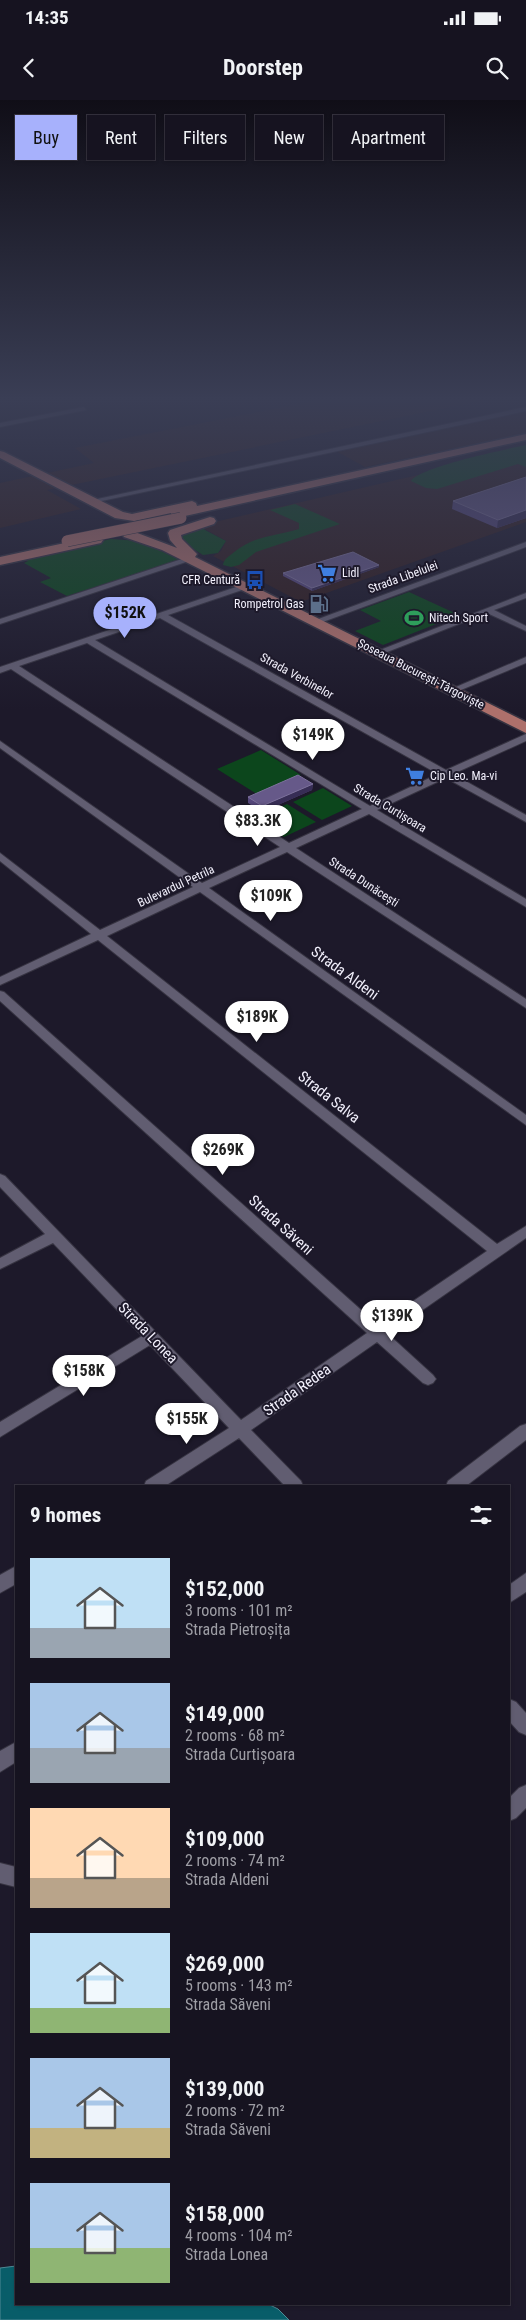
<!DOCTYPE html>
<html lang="en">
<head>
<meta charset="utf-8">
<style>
	:root { --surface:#161320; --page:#1f1c29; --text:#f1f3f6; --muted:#9e9ea5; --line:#35323e; --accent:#a7b1fc }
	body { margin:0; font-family:"Roboto Condensed",sans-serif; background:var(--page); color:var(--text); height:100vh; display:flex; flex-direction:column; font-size:19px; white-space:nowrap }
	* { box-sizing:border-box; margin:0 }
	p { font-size:16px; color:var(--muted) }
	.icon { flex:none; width:28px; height:28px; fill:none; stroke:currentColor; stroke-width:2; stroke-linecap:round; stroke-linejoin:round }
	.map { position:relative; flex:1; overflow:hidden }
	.details { position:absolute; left:15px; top:1385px; width:495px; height:820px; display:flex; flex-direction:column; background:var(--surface); border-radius:0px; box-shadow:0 1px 4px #0004,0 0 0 1px var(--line) }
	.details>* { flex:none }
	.top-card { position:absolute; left:15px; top:15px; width:496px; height:45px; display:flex; gap:10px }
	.price { position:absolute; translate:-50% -42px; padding:0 11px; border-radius:18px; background:#fff; color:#222; font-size:16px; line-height:32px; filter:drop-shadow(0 1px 2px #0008) }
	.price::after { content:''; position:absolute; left:50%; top:30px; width:15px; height:11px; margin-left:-8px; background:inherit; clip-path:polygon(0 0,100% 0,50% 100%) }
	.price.selected { background:var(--accent); color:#111 }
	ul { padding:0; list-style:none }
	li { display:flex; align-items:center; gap:15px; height:125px; padding:0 15px }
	li span { display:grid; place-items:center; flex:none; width:140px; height:100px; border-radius:0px; color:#555 }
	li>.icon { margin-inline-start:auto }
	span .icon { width:60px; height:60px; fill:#fffc; stroke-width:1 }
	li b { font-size:21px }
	h2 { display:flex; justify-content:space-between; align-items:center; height:60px; padding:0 15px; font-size:21px }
	.chip { padding:0 18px; border-radius:0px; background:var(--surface); box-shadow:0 1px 4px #0004,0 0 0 1px var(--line); font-size:18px; line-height:45px }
	.chip.selected { background:var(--accent); color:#111 }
	.status { display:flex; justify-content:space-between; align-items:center; height:35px; padding:0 25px; background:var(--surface); direction:ltr }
	.status svg { height:14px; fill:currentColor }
	header { display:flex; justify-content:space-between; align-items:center; height:65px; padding:0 15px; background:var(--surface); font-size:22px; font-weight:700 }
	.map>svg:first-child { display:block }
	.commercial { fill:#301d20 }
	.industrial { fill:#301d1f }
	.green { fill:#0c461c }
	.water { fill:#085d69; stroke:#4e8995 }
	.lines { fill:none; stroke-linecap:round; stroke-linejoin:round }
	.minor-casing { stroke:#363341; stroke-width:2 }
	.primary-casing { stroke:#363341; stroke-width:3 }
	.minor { fill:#615d71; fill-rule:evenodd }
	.primary { fill:#ad706b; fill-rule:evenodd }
	.primary-bridge-casing { stroke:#363341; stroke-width:12; stroke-linecap:butt }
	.primary-bridge { stroke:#ad706b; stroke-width:11 }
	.wall { fill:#55477b }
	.shaded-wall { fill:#372d55 }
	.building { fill:#665989; stroke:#7c719b }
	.labels { text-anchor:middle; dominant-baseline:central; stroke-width:4; stroke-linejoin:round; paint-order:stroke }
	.far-poi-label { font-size:12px; fill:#f2f0fc; stroke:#1d192a; text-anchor:start }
	.far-street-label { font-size:12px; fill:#f2f0fc; stroke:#1d192a }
	.street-label { font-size:15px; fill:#f2f0fc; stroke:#1d192a }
</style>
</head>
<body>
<div class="status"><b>14:35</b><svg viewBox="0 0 49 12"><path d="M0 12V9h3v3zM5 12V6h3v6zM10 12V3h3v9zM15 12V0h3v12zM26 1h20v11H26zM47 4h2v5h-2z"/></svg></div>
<header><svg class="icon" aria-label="back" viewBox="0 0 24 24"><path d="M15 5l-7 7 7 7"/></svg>Doorstep<svg class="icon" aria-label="search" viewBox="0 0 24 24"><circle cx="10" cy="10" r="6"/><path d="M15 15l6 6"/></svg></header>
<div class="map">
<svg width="526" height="2220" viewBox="0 0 526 2220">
	<rect width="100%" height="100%" fill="#1d192a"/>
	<!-- commercial -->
	<path class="commercial" d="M512,348L526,353V422L301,502L213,456L221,451L226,441L203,428L206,424L418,375L456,362Z"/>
	<!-- industrial -->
	<g class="industrial">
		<path d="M319,300H484L47,390L81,409L0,428V383L94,363L75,348Z"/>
		<path d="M526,311V333L365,367L336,351Z"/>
	</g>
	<!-- green -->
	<g class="green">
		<path d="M526,345V367L518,364L437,389L426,388L411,381C419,367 507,349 526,345Z"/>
		<path d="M295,404L340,424L256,452L239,465L231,467L223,465C224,459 228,457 233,453C255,435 273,437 299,429V423L270,410Z"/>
		<path d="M202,426L205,430L226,441L218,453L203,455L181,441L179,434Z"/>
		<path d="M111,439L140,441L180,460L67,496L40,482L51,478L24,463L28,461L24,459Z"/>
		<path d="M409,492L459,515L383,545L355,531L381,521L360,510Z"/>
		<path d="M261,650L301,675L257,694L217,669Z"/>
		<path d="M323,688L352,706L322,720L293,702Z"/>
		<path d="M287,704L316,722L284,737L268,727L276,722L264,715Z"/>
	</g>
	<!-- water -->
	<path class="water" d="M16,2166V2204H268L278,2209L289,2220H0V2168Z"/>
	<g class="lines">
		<!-- minor casing -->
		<g class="minor-casing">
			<g id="minor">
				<path d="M84,307L86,310L0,327V323Z"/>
				<path d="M526,307V311L92,403L88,401Z"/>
				<path d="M526,442V447L320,523L313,521Z"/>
				<path d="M188,457L195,459L0,524V519Z"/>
				<path d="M242,485L246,487L245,489L168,515L446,670L526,634V641L453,674L526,715V722L446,678L377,710L526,799V807L369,714L296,748L526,899V908L287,752L209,788L526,1015V1025L200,792L107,836L497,1144L526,1126V1138L388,1234L433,1275L436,1279L433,1283L428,1285L423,1283L377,1242L251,1330L301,1381L303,1386H285L239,1338L165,1386H144L146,1381L229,1328L150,1245L0,1337V1322L142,1236L53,1143L0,1169V1158L45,1134L0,1087V1074L5,1076L241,1320L367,1233L0,901V891L4,892L378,1225L487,1151L98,840L0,885V877L91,834L0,761V753L100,830L193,787L0,648V641L202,783L280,747L11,569L0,573V567ZM160,518L438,674L370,706L95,540ZM87,543L362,709L289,743L19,566Z"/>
				<path d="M526,493V498L494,510L526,526V531L487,513L382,554L375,552Z"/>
				<path d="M526,557V563L456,592L449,590Z"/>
				<path d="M526,1324V1340L466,1386H446L448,1381L520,1326Z"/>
				<path d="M16,1466V1484L0,1493V1475Z"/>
				<path d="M526,1473V1492L509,1503V1485Z"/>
				<path d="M509,1599L516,1602L526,1613V1635L519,1632L509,1621Z"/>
				<path d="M16,1642V1662L0,1672V1651Z"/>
				<path d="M526,1685V1708L516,1718L509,1721V1698L519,1688Z"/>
				<path d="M0,1763L16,1767V1787L0,1783Z"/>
			</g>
		</g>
		<!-- primary casing -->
		<g class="primary-casing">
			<g id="primary">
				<path d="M526,334V340L176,418L172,417L171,413L134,421L115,418L0,358V351L4,352L123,412L132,414L192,401L196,403L197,406Z"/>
				<path d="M210,417L214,418L216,421L214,424L181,435L182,439L197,454L195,457L526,622V633L162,450L124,437L122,434L124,431H132L177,448L170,440L168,433L170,430Z"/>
				<path d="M97,436L101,437L103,440L101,443L0,465V457Z"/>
			</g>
		</g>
		<!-- minor -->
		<use href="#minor" class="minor"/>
		<!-- primary -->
		<use href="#primary" class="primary"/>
		<!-- primary-bridge casing -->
		<g class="primary-bridge-casing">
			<path id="primary-bridge" d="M67,441L181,418"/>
		</g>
		<!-- primary-bridge -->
		<use href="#primary-bridge" class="primary-bridge"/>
	</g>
	<!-- wall -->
	<g class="wall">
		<path d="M526,377V418L497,428L452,409L453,401Z"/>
		<path d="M379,467L312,491L283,476V473Z"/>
		<path d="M313,684L312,690L262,712L248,703V697Z"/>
	</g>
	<!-- shaded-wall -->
	<g class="shaded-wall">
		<path d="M526,410V418L497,428L498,420Z"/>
		<path d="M379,465V467L312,491V488Z"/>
		<path d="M313,684L312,690L262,712V706Z"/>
	</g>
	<!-- building -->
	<g class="building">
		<path d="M526,377V410L498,420L453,401Z"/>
		<path d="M353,452L379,465L312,488L283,473Z"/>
		<path d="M298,675L313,684L262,706L248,697Z"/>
	</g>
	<!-- sky -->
	<linearGradient id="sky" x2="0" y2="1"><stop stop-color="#100e17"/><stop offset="0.49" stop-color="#3a3e55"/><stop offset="1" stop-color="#3a3e55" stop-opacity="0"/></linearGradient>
	<rect width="526" height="610" fill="url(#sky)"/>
	<!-- icons -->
	<defs>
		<g id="supermarket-bare" transform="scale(1.5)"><path d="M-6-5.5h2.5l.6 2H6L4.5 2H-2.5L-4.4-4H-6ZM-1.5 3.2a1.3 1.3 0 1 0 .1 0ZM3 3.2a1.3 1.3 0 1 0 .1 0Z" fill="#3f7fe0" stroke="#1d192a" stroke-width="2.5" paint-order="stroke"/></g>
		<g id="bus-bare" transform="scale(1.5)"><path d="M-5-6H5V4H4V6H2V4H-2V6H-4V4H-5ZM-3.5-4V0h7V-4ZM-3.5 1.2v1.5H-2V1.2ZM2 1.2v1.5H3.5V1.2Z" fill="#1a4fb4" stroke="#1d192a" stroke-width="2.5" paint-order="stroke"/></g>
		<g id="fuel-bare" transform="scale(1.5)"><path d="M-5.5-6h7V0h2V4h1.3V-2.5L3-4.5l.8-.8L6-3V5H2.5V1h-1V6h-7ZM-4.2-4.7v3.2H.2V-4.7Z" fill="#5c6f8a" stroke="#1d192a" stroke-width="2.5" paint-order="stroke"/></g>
		<g id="stadium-bare" transform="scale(1.5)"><path d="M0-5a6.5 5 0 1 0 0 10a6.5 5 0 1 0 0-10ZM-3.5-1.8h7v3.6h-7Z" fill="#2e9e5b" stroke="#1d192a" stroke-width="2.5" paint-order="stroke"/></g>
	</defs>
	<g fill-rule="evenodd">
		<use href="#supermarket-bare" x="327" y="473"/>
		<use href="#bus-bare" x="255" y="480"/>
		<use href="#fuel-bare" x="319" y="504"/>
		<use href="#stadium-bare" x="414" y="518"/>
		<use href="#supermarket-bare" x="415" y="676"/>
	</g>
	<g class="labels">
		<!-- far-poi labels -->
		<g class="far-poi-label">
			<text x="342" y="473">Lidl</text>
			<text x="240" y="480" text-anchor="end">CFR Centură</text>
			<text x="304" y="504" text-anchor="end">Rompetrol Gas</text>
			<text x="429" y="518">Nitech Sport</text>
			<text x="430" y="676">Cip Leo. Ma-vi</text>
		</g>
		<!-- far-street labels -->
		<g class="far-street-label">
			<text transform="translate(403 477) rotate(-20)">Strada Libelulei</text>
			<text transform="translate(421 574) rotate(27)">Șoseaua București-Târgoviște</text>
			<text transform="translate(297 576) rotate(29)">Strada Verbinelor</text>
			<text transform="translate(390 708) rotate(31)">Strada Curtișoara</text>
			<text transform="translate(364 782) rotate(33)">Strada Dunăcești</text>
			<text transform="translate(176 786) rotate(-25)">Bulevardul Petrila</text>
		</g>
		<!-- street labels -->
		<g class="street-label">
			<text transform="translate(345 873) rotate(36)">Strada Aldeni</text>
			<text transform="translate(329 997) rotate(38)">Strada Salva</text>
			<text transform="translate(281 1125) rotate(42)">Strada Săveni</text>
			<text transform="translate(148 1233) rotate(46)">Strada Lonea</text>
			<text transform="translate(297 1290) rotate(-35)">Strada Redea</text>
		</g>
	</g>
</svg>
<b class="price selected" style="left:125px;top:539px">$152K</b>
<b class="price" style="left:313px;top:661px">$149K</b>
<b class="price" style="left:258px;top:747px">$83.3K</b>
<b class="price" style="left:271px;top:822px">$109K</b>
<b class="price" style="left:257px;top:943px">$189K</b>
<b class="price" style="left:223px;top:1076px">$269K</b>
<b class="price" style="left:392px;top:1242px">$139K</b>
<b class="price" style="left:84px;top:1297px">$158K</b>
<b class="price" style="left:187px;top:1345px">$155K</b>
<div class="top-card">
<a class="chip selected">Buy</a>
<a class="chip">Rent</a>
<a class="chip">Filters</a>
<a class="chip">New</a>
<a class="chip">Apartment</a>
</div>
<section class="details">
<h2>9 homes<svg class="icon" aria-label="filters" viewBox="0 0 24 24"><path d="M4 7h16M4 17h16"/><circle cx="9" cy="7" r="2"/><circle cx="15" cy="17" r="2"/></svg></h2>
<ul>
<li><span style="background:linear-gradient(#bfe0f5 70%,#9aa5b1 0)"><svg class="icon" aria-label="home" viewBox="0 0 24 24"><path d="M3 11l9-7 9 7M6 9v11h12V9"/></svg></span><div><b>$152,000</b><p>3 rooms · 101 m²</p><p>Strada Pietroșița</p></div></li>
<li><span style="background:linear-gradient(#a9c7e8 65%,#9aa5b1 0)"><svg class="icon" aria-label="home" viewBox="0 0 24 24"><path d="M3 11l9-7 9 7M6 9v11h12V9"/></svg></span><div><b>$149,000</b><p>2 rooms · 68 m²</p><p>Strada Curtișoara</p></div></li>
<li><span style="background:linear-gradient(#ffd9b3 70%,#b9a48a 0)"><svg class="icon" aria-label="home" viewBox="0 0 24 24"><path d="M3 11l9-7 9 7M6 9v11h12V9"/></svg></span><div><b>$109,000</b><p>2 rooms · 74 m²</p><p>Strada Aldeni</p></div></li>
<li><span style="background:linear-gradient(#bfe0f5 75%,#8fb573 0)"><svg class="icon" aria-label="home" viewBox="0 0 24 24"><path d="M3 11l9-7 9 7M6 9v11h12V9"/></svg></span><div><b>$269,000</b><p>5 rooms · 143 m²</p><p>Strada Săveni</p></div></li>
<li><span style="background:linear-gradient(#a9c7e8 70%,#c2b280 0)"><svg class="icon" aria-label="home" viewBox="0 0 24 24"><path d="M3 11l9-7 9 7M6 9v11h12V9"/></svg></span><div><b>$139,000</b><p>2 rooms · 72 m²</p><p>Strada Săveni</p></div></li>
<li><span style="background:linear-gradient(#a9c7e8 65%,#8fb573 0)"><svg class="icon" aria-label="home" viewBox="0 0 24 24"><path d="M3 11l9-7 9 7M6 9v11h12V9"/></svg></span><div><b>$158,000</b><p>4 rooms · 104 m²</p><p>Strada Lonea</p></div></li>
</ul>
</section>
</div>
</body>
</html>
